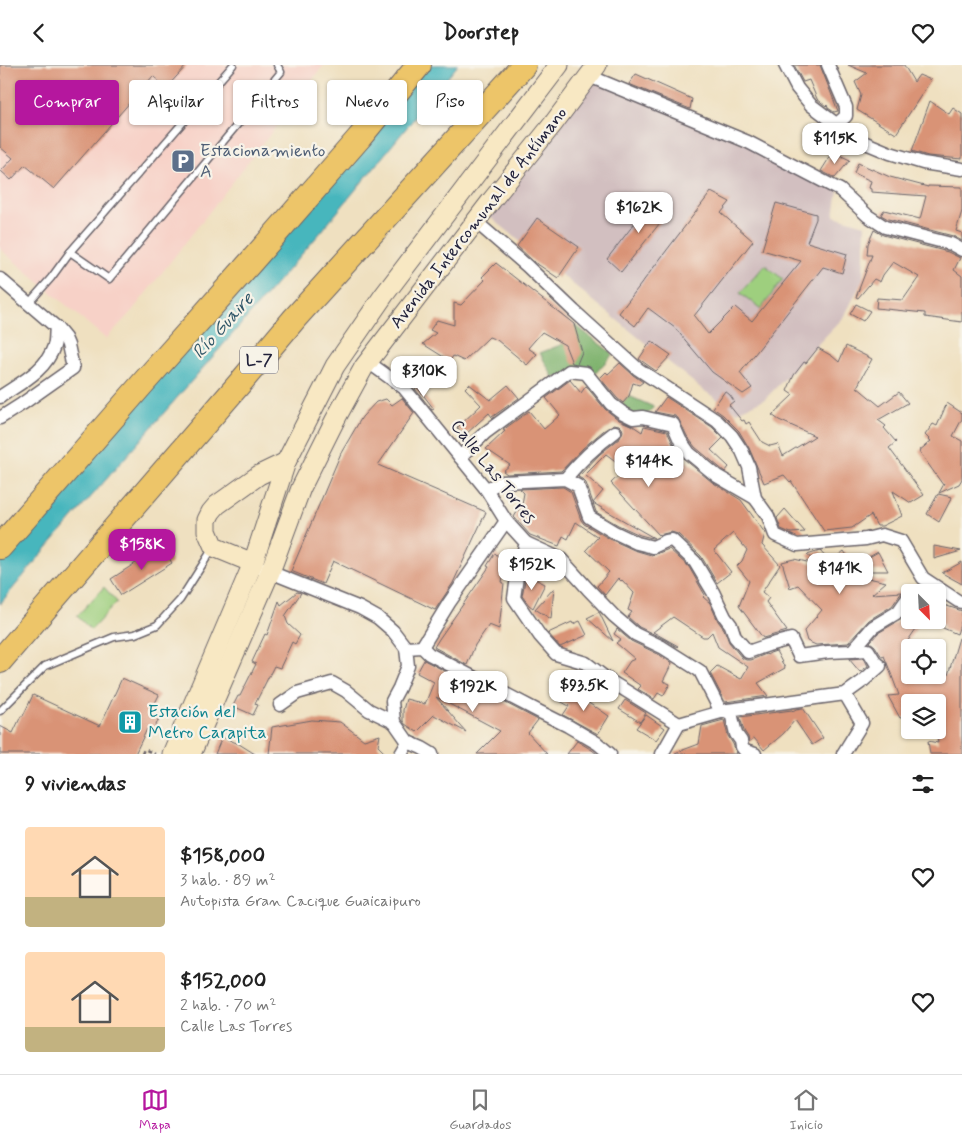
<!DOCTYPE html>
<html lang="es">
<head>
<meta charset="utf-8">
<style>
	:root { --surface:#fff; --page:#f2f2f2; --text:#222; --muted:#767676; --line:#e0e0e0; --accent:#b5179e }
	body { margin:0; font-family:Mynerve,sans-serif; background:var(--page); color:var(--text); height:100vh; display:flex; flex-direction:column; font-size:19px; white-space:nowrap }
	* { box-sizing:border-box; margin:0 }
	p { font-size:16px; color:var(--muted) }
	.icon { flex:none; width:28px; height:28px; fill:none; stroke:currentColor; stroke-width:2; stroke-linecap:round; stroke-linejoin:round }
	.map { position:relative; height:689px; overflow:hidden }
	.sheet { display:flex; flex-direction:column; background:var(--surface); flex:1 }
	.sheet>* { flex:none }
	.hud { position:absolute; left:15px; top:15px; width:500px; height:45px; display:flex; gap:10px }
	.needle { width:32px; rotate:156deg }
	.fabs { position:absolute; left:901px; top:519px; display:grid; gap:10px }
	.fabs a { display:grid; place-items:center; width:45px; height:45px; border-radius:5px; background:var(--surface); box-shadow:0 1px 4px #0004; font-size:25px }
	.price { position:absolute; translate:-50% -42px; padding:0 11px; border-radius:10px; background:#fff; color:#222; font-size:16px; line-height:32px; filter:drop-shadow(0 1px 2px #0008) }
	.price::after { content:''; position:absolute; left:50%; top:30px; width:15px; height:11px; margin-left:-8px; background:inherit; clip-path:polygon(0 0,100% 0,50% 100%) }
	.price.selected { background:var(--accent); color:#fff }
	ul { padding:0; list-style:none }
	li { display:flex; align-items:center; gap:15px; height:125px; padding:0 25px }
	li span { display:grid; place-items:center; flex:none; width:140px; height:100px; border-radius:5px; color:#555 }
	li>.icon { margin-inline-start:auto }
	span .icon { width:60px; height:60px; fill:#fffc; stroke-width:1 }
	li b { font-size:21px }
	h2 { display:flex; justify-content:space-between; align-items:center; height:60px; padding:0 25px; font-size:21px }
	.chip { padding:0 18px; border-radius:5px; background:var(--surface); box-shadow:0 1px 4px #0004; font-size:18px; line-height:45px }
	.chip.selected { background:var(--accent); color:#fff }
	header { display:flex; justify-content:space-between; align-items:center; height:65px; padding:0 25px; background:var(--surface); font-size:22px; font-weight:700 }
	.tab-bar { display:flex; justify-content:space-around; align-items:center; height:70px; border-top:1px solid var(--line); background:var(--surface); font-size:14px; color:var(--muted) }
	.tab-bar a { display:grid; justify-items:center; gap:2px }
	.tab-bar .selected { color:var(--accent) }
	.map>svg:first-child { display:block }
	.built { fill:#f7d1c7 }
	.industrial { fill:#d2bfc0 }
	.green { fill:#9ecf7e; stroke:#60785c }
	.forest { fill:#7eb26d; stroke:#506a54 }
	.water { fill:#46b6bd; stroke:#346c7c }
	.building { fill:#d99376 }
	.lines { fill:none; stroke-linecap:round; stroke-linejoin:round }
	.service-casing { stroke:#6a646a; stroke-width:9 }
	.minor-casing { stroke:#6a646a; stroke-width:15 }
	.secondary-casing { stroke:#6a646a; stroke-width:21 }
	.motorway-casing { stroke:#6a646a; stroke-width:26 }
	.path { stroke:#6a646a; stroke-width:2.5; stroke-dasharray:4 4; stroke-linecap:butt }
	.service { stroke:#fff; stroke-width:6 }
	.minor { stroke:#fff; stroke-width:12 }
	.secondary { stroke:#f8e8c3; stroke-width:19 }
	.motorway { stroke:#edc569; stroke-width:24 }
	.labels { text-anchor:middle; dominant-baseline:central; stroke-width:4.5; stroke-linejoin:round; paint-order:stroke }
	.shield { fill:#f7f3e8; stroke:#62616f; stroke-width:1 }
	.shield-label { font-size:16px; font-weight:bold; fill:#22223b }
	.service-label { font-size:18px; fill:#4e5e75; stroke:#f7f3e8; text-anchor:start }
	.street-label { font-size:18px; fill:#22223b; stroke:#f7f3e8 }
	.culture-label { font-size:18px; fill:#0d838f; stroke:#f7f3e8; text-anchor:start }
	.water-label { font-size:19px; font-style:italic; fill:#2f5668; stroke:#f7f3e8 }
</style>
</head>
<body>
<header><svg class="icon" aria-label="back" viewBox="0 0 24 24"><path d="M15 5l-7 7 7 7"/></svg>Doorstep<svg class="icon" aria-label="heart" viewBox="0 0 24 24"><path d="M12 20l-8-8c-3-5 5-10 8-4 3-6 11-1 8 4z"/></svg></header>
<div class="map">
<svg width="962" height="689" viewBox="0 0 962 689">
	<rect width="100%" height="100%" fill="#f7f3e8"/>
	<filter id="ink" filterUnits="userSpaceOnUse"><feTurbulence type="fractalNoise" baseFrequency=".02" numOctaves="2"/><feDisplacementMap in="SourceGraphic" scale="10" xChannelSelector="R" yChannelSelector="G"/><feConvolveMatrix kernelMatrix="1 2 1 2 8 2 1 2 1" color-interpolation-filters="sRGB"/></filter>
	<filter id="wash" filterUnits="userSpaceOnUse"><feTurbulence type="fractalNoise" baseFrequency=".0096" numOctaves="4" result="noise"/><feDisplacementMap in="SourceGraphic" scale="20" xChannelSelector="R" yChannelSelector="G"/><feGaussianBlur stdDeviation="1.12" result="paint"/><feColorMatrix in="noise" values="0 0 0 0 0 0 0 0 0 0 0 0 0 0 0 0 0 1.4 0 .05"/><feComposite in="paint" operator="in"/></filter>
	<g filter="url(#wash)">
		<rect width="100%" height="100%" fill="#efe0c0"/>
		<!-- built -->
		<path class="built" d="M0,0H324L132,246L106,274L0,184Z"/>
		<!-- industrial -->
		<path class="industrial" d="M589,11L839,119L834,151L865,160L863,214L844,252L765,334L737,347L703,325L483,146Z"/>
		<!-- green -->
		<g class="green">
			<path d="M765,200L783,214L761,244L740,228Z"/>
			<path d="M104,522L117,537L91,565L77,551Z"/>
		</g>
		<!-- forest -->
		<g class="forest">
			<path d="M575,260L613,289L592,312H553L540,288L563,279Z"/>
			<path d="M629,331L654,342L642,354L618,344Z"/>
		</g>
		<!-- water -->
		<path class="water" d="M428,0H458L321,167L45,485L0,539V498L31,459Z"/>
		<g id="blocks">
			<!-- building -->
			<g class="building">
				<path d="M0,0H187L166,23L153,11L54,124L25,100L11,115L1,106L13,93L0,82Z"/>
				<path d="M794,0H820L838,46L834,47L828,43L827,40L826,41L817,34L809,15L803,17Z"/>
				<path d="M848,0H904L914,17L919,10L931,15L896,69L857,45L861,30L855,17L867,8Z"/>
				<path d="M636,9L692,34L690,44L629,19Z"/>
				<path d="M930,36L949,49L953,43L962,49V94L928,91L912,86Z"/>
				<path d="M833,87L850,95L835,113L821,106Z"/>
				<path d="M858,98L890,112L928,122V121L962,122V146L956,166L962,168V176L953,171L888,154L881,150L884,145L920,154L926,131L871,127V124L869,123L871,116L854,108Z"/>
				<path d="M711,127L730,137L721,148L753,176L694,251L708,269L735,242L752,256L801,196L762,185L776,138L816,149V154L807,177L847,189L842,208L823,202L740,308L752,323L743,329L712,307L675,263L648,243L635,261L619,248Z"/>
				<path d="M654,133L671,144L621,207L607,194Z"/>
				<path d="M537,153L579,182L558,213L533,196L517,181Z"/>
				<path d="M874,165L883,170L948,187L960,193L954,205L962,211V257L925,252V248L876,243L877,233L903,235L919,212L893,197L883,210L880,217L874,214L858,233L856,232L872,190H867L868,179Z"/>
				<path d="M496,198L574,259L582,287L577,299L572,298L565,280L542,267L528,283L537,289L527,300L497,275L489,272L464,296L453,291L450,296L423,279L436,268L430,265L437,255L454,260V238L461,240L485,215L482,212Z"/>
				<path d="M856,239L870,246L863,256L850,249Z"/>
				<path d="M651,276L671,290L656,306L639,294Z"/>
				<path d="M846,281L872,294L857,322L880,341L899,327L908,338L878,355L886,361L884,363L896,377L889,383L924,430L911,438L893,426L902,451L882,461H877L871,450L852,463L824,466L791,416L790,417L784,410L764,418L749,383L739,366L723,350L713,343L725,326L730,330L734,336L729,340L742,356L744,355L746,359L749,357L762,377L770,381L778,379L783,391L815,371L779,355L772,350L793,330L787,326L794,310L804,297L806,298L818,283L832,291L839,297Z"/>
				<path d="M620,298L633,310L643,317L639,320L633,318L629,331L623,338L617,333L600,313L606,307L608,309Z"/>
				<path d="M570,315L581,328L586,321L605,344L619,355L633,361L642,367L644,361L667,366L673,379L684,394L712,417L741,435L765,468L762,480L780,500L762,527L769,533L766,537L787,566L763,573L739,541L749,516L737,501L742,496L747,485L733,468L714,485L731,507L717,518L701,491L678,469L671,467L659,470L611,418L626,404L606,389L585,410L603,426L593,438L586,418L582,414L578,412L600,389L620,373L623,366L622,363L619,360L614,359L603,366L583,383L561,406L507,409L503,406L510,400L486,384L505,366L503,365L529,346L544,364L560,350L546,333Z"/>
				<path d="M469,319L490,335L508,320L519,333L492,352L489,348L465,370L457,363L481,340L465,323Z"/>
				<path d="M417,322L434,344L432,345L415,324Z"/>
				<path d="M666,332L712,362L723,373L711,385L729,402L725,407L695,382L687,371L678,353L675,351L655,347Z"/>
				<path d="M402,333L414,348L378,400L486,447L453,518L435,545L333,496L323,519L291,506L341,388L362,352L376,337L386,334L392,340Z"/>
				<path d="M947,338L962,348V354L953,371L962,376V414L959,419L939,428L944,419L943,420L919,386L931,376L925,370L933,359L937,361Z"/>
				<path d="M563,422L571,427L581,455L584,459L610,474L634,485L651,490L656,489L669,484L689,502L705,530L703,532L710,538L718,556L724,564L729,577L742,593L746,595H751L766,589L767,590L770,588L776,586L785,603L758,618L768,631L725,637L710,608L717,601L741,614L748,602L718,582L712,567L707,572H703L673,552L653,567L678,581L677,582L666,575L639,562L628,552L632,547L628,545L634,528L622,515L621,516L618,513L605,530L597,521L609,507L586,485L598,472L576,457L568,474L563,471L559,481L530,470L514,452L522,439L524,428L520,424Z"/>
				<path d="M938,429L952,432L939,457L927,449Z"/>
				<path d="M593,438L654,473H652L640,470L618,460L596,447Z"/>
				<path d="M785,444L805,467L791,468L781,464L777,453Z"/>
				<path d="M162,481L172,498L121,530L111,514Z"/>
				<path d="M934,481L961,486L934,494Z"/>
				<path d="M820,486L830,497L844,486L850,495L856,492L858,494L860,493L862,496L878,487L888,506H855V510L886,517L872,529L902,527L892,541L869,555L848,578L816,580L807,576L804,566L822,545L798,520L790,523L782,497L794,494L820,500L807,490Z"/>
				<path d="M495,488L506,500L502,517L504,518L499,564L489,560L475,580L467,600L434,582L439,574L489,502L487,501Z"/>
				<path d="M962,497V519L942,508Z"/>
				<path d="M527,510L545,519L533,543L529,540L522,531L525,516Z"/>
				<path d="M554,523L551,554L535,544Z"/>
				<path d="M297,527L301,528L285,551L288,559L300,570L295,579L292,577L280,603L274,601L255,639L258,640L253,650L233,641L238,631H240L256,599L252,597L265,569L267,570L279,536L281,540Z"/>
				<path d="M938,538L962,546V554L957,569L943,563L944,560L938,558Z"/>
				<path d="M910,544V555H922L907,577H910V610H948L959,573H962V689H930L928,676L938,678L936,665H938V638H910V652L900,653L888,631L899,630L887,598L884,591L882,592L875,581L870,577L878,568L902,554Z"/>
				<path d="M599,547L600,549L613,576L587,553Z"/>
				<path d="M580,556L587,570L560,582L548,568L572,557L573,559Z"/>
				<path d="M617,564L631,576L658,589L672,598L663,616L670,619L663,631L658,628L654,634L638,624L641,621L622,608L630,596L635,594L616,578L621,574L614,569Z"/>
				<path d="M864,593L868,601L860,607L849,594Z"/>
				<path d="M424,595L538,655L528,668L547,689H477L500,666L436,632L466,667L434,650L417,667L405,659L403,656V645L406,634L425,639L434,617L417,608Z"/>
				<path d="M122,613L159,630L151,646L160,651L153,667L147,664L135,689H0V661L13,668L21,651H23L33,630L100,661Z"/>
				<path d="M568,624L596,643V642L609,651L598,669L563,650L569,641L560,636Z"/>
				<path d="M625,635L646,648L640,657L619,644Z"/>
				<path d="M803,643L823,673L812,680L795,655L783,669L764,685L754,673L749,677L748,672L744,666L740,652L792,645L793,646L796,644Z"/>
				<path d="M646,650L665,663L656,675L636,663Z"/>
				<path d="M312,655L340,657L364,675L380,670L378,681L386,689H269L272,662Z"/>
				<path d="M724,655L728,671L733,679L737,689H675V688L699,679L702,661Z"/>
				<path d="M222,672L239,679L255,689H215Z"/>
				<path d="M577,676L592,685L597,689H567Z"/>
			</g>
		</g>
	</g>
	<g filter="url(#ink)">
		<use href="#blocks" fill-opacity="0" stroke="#6a646a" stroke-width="1"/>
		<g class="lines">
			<!-- service casing -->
			<g class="service-casing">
				<g id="service">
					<path d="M70,187L109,214L281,7L277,0"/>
					<path d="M28,239L51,213L70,187L233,0"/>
					<path d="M0,646L45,601L114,572L135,569L157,560L180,535L213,483"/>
				</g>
			</g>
			<!-- minor casing -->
			<g class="minor-casing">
				<g id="minor">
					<path d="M785,0L797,23L811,40L856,74L890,88L923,98L962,104"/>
					<path d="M828,0L846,42V51L836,60"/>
					<path d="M589,11L748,77L840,125L868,151L885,162L912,169L951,179L962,185"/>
					<path d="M475,156L527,201L574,246L638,304L717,356L732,371L742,386L749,402L755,433L768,451L775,470L797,480L866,474L882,470L901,476L923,513L958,536L962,537"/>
					<path d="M0,214L56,262L65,273L68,280L73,303L22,339L0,353"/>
					<path d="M368,297L404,323L486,424L506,456L526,478L518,505L514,533L540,571L556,589L586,598L607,614L679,659L728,645L845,629L862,658L843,689"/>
					<path d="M0,332C20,318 46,306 54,281C56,275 55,268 56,262"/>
					<path d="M460,392L485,368L569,306L586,308L611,339L623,348L633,353L643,352L673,359L680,375L689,388L717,411L755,433"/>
					<path d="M565,414C580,396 596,381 615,367"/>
					<path d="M486,424L502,417L565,414L578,421L589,452L614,467L637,478L653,482L666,476L672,475L695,497L713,527L725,552L731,560L735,572L748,587L768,580L791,574L799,591L828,587L852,586L873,562L898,547L910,530"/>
					<path d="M526,478L561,494L588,524L614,551L635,569L662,582L700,606L721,647"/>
					<path d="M253,498L270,507L360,543L378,553L393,566L406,583L408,601L399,623L392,636L394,657L408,677L422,683L432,689"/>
					<path d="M422,582L449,538L506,456"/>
					<path d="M406,583L422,582L429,589L540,647L568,661L597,678L610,689"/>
					<path d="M845,629L863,616L880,601L876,598L868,585L852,586"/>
					<path d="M280,640L297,628L332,618L346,626L369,645L394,657"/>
					<path d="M728,645L732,652L736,669L741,676L742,682L745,686L755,689"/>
					<path d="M401,689L408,677"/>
					<path d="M662,689L679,659"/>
				</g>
			</g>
			<!-- secondary casing -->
			<g class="secondary-casing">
				<g id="secondary">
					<path d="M253,498L214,482L207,466V455L211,447L217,440L259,410L286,397"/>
					<path d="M172,689L253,498L286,397L335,301L384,230L559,0"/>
					<path d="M191,689L270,507L301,423L335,355L364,302L492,135L553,59L597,0"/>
				</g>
			</g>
			<!-- motorway casing -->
			<g class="motorway-casing">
				<g id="motorway">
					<path d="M0,482L144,317L250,198L360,72L419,0"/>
					<path d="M0,596L240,318L295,253L524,0"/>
				</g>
			</g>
			<!-- path -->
			<path class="path" d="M142,689L144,684L155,689"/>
			<!-- service -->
			<use href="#service" class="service"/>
			<!-- minor -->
			<use href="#minor" class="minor"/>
			<!-- secondary -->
			<use href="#secondary" class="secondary"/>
			<!-- motorway -->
			<use href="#motorway" class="motorway"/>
		</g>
	</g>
	<!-- icons -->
	<defs>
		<g id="parking-square" transform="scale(1.25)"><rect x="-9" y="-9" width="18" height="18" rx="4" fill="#5c6f8a" stroke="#f7f3e8"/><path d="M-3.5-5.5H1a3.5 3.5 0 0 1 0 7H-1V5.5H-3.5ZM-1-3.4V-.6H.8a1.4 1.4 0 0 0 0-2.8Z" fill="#fff"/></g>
		<g id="building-square" transform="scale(1.25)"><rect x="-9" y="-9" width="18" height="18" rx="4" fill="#0f9aa8" stroke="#f7f3e8"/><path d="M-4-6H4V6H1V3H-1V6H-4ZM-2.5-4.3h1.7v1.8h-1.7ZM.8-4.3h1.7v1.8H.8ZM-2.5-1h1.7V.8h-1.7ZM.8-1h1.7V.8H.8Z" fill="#fff"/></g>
	</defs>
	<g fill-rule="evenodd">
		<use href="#parking-square" x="183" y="96"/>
		<use href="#building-square" x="130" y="657"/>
	</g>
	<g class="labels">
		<!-- shield labels -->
		<rect class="shield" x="240" y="281.5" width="38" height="27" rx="4"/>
		<g class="shield-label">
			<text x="259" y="295">L-7</text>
		</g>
		<!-- service labels -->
		<g class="service-label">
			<text x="200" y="86">Estacionamiento<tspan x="200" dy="21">A</tspan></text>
		</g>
		<!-- street labels -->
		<g class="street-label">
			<text transform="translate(479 153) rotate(-52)">Avenida Intercomunal de Antímano</text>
			<text transform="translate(493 407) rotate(52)">Calle Las Torres</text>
		</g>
		<!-- culture labels -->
		<g class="culture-label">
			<text x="148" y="647">Estación del<tspan x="148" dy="21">Metro Carapita</tspan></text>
		</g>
		<!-- water labels -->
		<g class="water-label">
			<text transform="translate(223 261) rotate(-48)">Río Guaire</text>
		</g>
	</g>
</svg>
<div class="fabs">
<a><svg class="needle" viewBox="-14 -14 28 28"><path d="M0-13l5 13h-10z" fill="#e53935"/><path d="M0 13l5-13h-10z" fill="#767676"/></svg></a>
<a><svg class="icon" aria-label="locate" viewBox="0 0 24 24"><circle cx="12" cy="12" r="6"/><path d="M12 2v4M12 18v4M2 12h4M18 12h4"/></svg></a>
<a><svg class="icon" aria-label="layers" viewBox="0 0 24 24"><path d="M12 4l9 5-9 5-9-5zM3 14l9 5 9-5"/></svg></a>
</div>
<b class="price" style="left:835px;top:100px">$115K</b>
<b class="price" style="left:639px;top:169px">$162K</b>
<b class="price" style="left:424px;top:333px">$310K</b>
<b class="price" style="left:649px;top:423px">$144K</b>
<b class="price selected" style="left:142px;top:506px">$158K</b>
<b class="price" style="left:532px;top:526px">$152K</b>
<b class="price" style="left:840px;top:530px">$141K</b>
<b class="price" style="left:584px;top:647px">$93.5K</b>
<b class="price" style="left:473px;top:648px">$192K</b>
<div class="hud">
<a class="chip selected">Comprar</a>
<a class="chip">Alquilar</a>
<a class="chip">Filtros</a>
<a class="chip">Nuevo</a>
<a class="chip">Piso</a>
</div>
</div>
<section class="sheet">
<h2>9 viviendas<svg class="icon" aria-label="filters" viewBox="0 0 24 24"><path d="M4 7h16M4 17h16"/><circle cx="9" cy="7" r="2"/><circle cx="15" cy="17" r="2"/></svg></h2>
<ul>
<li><span style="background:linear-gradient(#ffd9b3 70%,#c2b280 0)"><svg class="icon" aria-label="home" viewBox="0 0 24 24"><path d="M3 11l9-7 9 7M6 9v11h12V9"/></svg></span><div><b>$158,000</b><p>3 hab. · 89 m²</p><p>Autopista Gran Cacique Guaicaipuro</p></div><svg class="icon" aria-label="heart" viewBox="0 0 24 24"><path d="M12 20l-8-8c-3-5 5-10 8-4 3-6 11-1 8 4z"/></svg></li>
<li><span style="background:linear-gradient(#ffd9b3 75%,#c2b280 0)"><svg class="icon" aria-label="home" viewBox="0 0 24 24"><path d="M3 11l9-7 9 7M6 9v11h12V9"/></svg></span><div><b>$152,000</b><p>2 hab. · 70 m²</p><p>Calle Las Torres</p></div><svg class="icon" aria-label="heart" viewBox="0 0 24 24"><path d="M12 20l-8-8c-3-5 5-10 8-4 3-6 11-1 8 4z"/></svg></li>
</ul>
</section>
<nav class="tab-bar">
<a class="selected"><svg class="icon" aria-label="map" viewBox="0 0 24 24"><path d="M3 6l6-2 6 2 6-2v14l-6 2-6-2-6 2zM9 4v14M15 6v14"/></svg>Mapa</a>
<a><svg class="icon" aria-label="saved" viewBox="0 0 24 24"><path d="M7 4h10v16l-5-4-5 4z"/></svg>Guardados</a>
<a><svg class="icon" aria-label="home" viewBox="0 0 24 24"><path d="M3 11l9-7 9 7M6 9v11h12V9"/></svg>Inicio</a>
</nav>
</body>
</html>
